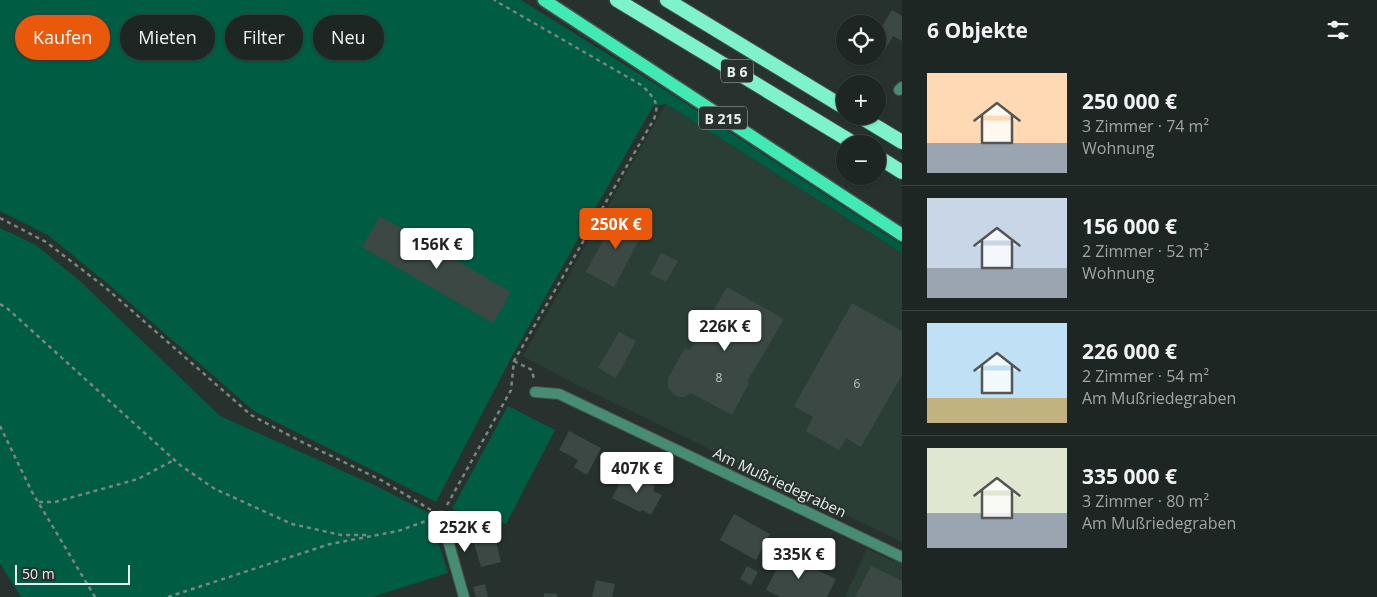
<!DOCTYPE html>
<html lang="de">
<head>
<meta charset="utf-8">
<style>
	:root { --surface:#1d2622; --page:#2a322f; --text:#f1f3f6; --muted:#a0a5a5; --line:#3b4340; --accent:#ea580c }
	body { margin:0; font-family:"Open Sans",sans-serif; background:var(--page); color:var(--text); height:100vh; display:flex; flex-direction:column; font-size:19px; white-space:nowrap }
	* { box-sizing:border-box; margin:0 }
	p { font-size:16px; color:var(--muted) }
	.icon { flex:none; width:28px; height:28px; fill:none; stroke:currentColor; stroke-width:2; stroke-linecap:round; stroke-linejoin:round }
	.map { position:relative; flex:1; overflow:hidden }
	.panel { display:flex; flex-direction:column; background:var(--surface); width:475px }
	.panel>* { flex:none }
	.top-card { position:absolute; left:15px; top:15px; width:475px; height:45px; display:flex; gap:10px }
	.tools { position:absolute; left:836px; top:15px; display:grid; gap:10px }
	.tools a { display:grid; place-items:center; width:50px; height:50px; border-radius:50%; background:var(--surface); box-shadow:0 1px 4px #0004,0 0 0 1px var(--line); font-size:25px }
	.scale { position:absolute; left:15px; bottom:12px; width:115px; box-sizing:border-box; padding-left:5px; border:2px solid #e6edea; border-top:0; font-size:14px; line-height:18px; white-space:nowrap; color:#e6edea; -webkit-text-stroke:4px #27322e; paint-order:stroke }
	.price { position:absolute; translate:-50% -42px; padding:0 11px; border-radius:5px; background:#fff; color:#222; font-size:16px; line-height:32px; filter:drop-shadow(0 1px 2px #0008) }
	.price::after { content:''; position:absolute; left:50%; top:30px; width:15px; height:11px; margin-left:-8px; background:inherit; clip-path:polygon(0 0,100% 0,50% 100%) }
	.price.selected { background:var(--accent); color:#fff }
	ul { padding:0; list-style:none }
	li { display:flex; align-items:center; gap:15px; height:125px; padding:0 25px }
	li+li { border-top:1px solid var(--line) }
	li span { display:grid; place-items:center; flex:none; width:140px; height:100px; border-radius:0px; color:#555 }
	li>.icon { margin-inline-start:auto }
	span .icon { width:60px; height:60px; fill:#fffc; stroke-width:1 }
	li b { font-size:21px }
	h2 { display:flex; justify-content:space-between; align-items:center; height:60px; padding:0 25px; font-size:21px }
	.chip { padding:0 18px; border-radius:22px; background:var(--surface); box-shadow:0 1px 4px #0004,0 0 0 1px var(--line); font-size:18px; line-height:45px }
	.chip.selected { background:var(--accent); color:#fff }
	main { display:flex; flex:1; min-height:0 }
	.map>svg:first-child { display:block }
	.built { fill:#2b3e36 }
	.green { fill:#005d44 }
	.building { fill:#3c4843 }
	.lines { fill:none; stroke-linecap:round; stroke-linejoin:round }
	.minor-casing { stroke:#46504c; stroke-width:12 }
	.primary-casing { stroke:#46504c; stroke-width:15 }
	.trunk-casing { stroke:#46504c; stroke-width:16 }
	.path { stroke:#7c8581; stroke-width:2.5; stroke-dasharray:4 4; stroke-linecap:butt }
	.minor { stroke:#468d73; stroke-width:10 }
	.primary { stroke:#41eab5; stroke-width:12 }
	.trunk { stroke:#7ef2ca; stroke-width:14 }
	.labels { text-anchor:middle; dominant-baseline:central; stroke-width:4; stroke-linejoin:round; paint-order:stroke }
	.number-label { font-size:12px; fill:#bcc4c0 }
	.shield { fill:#27322e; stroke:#adb5b2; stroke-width:1 }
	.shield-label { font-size:14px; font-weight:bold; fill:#e6edea }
	.street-label { font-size:15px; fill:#e6edea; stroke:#27322e }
</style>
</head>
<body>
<main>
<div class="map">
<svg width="902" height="597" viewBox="0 0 902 597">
	<rect width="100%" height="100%" fill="#27322e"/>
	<!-- built -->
	<g class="built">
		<path d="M666,104L902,253V542L577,385L523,356Z"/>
		<path d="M867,549L895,562L902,550V597H845Z"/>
	</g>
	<!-- green -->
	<g class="green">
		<path d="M0,0H521L665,90L902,245V253L666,104L653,106L511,358L436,502L254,411L108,284L48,235L0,211Z"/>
		<path d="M0,228L36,245L81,282L220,416L374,485L429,513L448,573L372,597H21L0,563Z"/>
		<path d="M508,406L555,430L506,524L452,509Z"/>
	</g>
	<!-- building -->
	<g class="building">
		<path d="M892,10L902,16V41L893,36L885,50L878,46V26L881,28Z"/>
		<path d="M617,214L645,229L614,287L586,272Z"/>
		<path d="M380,216L511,292L493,323L362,247Z"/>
		<path d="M661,253L678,261L666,282L650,274Z"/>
		<path d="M727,287L784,319L747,382L749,383L732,415L691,393L685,397H679L673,394L668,387V378L685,348L690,350Z"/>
		<path d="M852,303L902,331V375L861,447L846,438L839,450L806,431L813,417L794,406Z"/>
		<path d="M619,332L636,341L616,378L598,368Z"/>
		<path d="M569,431L601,448L587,475L574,467L578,460L559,450Z"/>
		<path d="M626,471L655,486L653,491L662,495L651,515L642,510L640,512L612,498Z"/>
		<path d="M734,514L770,534L756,560L720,540Z"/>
		<path d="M494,534L501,562L481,567L473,540Z"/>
		<path d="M784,554L836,579L827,597H780L766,590Z"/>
		<path d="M747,566L758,572L751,585L740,579Z"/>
		<path d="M871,566L902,581V597H855Z"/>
		<path d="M596,580L615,584L612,597H592Z"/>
		<path d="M485,584L488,597H476L473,587Z"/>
		<path d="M544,593L557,594V597H544Z"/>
	</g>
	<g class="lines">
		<!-- minor casing -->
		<g class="minor-casing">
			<g id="minor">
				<path d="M899,90L902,87"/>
				<path d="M535,392L559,394L902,557"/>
				<path d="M441,516L464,597"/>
			</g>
		</g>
		<!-- primary casing -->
		<g class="primary-casing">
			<path id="primary" d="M544,0L902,235"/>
		</g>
		<!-- trunk casing -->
		<g class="trunk-casing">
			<g id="trunk">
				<path d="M617,0L855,144"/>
				<path d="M667,0L845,108"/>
				<path d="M859,116L902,142"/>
				<path d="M878,157L902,172"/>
			</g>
		</g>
		<!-- path -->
		<g class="path">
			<path d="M0,218L46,242L106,288L251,415L298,440L381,480L431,510"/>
			<path d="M0,304L8,309L180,465L215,489L292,524L341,535H368"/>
			<path d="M514,361L532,370L534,380"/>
			<path d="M0,426L32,492L95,597"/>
			<path d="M39,502H55L138,479L174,460"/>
			<path d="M447,505L511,390L514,361L654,119C660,102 654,99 643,86L494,0"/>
			<path d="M168,597L330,544L398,531L429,520"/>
		</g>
		<!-- minor -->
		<use href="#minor" class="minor"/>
		<!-- primary -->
		<use href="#primary" class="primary"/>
		<!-- trunk -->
		<use href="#trunk" class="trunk"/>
	</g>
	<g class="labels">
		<!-- number labels -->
		<g class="number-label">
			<text x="719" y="377">8</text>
			<text x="857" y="383">6</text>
		</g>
		<!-- shield labels -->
		<g class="shield">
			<rect x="721" y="59.5" width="32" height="23" rx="4"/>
			<rect x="699" y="106.5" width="48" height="23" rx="4"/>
		</g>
		<g class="shield-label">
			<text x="737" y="71">B 6</text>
			<text x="723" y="118">B 215</text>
		</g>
		<!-- street labels -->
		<g class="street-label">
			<text transform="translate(780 482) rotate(25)">Am Mußriedegraben</text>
		</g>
	</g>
</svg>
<div class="tools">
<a><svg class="icon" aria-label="locate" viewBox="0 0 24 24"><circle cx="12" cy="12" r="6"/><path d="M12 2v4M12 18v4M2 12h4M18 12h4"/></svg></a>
<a>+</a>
<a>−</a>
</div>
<div class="scale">50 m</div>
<b class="price selected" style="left:616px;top:250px">250K €</b>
<b class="price" style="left:437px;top:270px">156K €</b>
<b class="price" style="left:725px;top:352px">226K €</b>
<b class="price" style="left:637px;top:494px">407K €</b>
<b class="price" style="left:465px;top:553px">252K €</b>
<b class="price" style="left:799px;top:580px">335K €</b>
<div class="top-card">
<a class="chip selected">Kaufen</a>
<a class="chip">Mieten</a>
<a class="chip">Filter</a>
<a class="chip">Neu</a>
</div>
</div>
<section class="panel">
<h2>6 Objekte<svg class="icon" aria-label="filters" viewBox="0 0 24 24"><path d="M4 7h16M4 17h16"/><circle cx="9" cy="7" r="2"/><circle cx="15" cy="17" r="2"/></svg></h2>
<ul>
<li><span style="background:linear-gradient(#ffd9b3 70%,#9aa5b1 0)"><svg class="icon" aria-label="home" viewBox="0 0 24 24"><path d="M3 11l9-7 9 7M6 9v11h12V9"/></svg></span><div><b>250 000 €</b><p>3 Zimmer · 74 m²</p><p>Wohnung</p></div></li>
<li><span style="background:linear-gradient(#c9d6e8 70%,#9aa5b1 0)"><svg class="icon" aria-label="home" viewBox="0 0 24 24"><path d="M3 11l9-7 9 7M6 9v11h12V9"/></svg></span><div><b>156 000 €</b><p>2 Zimmer · 52 m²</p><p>Wohnung</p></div></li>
<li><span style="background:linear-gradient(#bfe0f5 75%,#c2b280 0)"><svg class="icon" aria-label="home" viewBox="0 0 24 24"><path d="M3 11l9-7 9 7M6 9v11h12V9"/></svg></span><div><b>226 000 €</b><p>2 Zimmer · 54 m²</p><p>Am Mußriedegraben</p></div></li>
<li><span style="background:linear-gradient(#dfe7d0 65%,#9aa5b1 0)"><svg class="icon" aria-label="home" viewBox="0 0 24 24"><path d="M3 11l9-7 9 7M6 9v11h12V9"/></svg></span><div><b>335 000 €</b><p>3 Zimmer · 80 m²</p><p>Am Mußriedegraben</p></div></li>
</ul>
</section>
</main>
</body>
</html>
